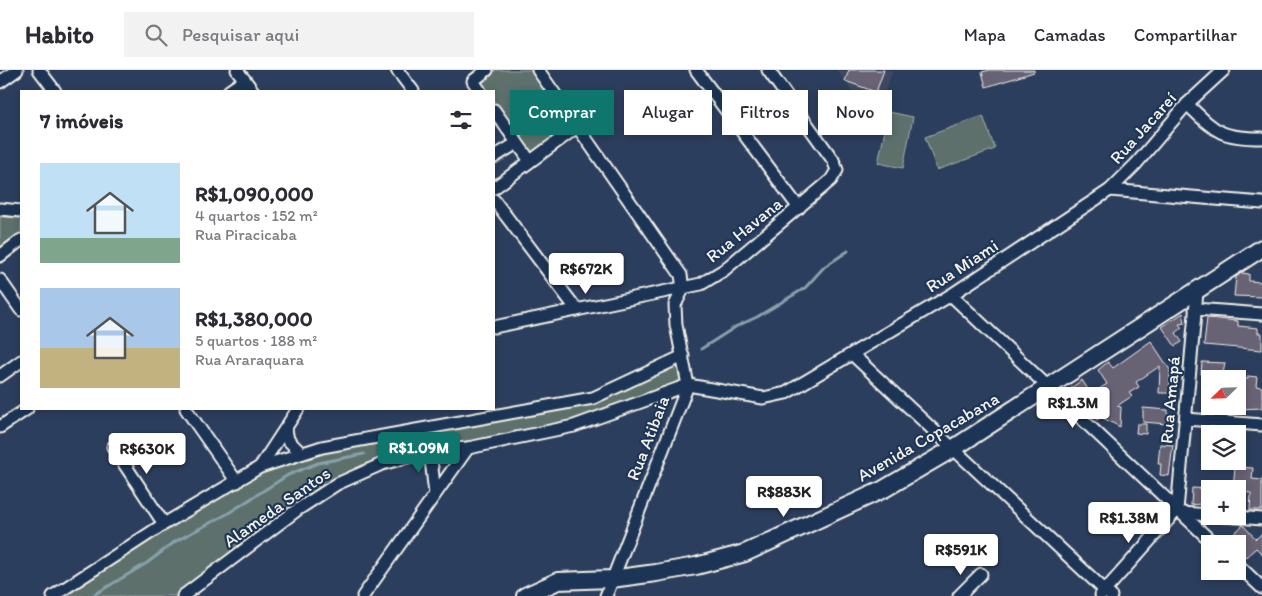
<!DOCTYPE html>
<html lang="pt">
<head>
<meta charset="utf-8">
<style>
	:root { --surface:#fff; --page:#f2f2f3; --text:#2b2b33; --muted:#7c7c81; --line:#e1e1e2; --accent:#0f766e }
	body { margin:0; font-family:Itim,sans-serif; background:var(--page); color:var(--text); height:100vh; display:flex; flex-direction:column; font-size:19px; white-space:nowrap }
	* { box-sizing:border-box; margin:0 }
	p { font-size:16px; color:var(--muted) }
	.icon { flex:none; width:28px; height:28px; fill:none; stroke:currentColor; stroke-width:2; stroke-linecap:round; stroke-linejoin:round }
	.map { position:relative; flex:1; overflow:hidden }
	.sheet { position:absolute; left:20px; top:20px; width:475px; height:320px; display:flex; flex-direction:column; background:var(--surface); border-radius:0px; box-shadow:0 2px 8px #0003 }
	.sheet>* { flex:none }
	.guide { position:absolute; left:510px; top:20px; width:475px; height:45px; display:flex; gap:10px }
	.needle { width:32px; rotate:247deg }
	.tools { position:absolute; left:1201px; top:300px; display:grid; gap:10px }
	.tools a { display:grid; place-items:center; width:45px; height:45px; border-radius:0px; background:var(--surface); box-shadow:0 2px 8px #0003; font-size:25px }
	.price { position:absolute; translate:-50% -42px; padding:0 11px; border-radius:5px; background:#fff; color:#222; font-size:16px; line-height:32px; filter:drop-shadow(0 1px 2px #0008) }
	.price::after { content:''; position:absolute; left:50%; top:30px; width:15px; height:11px; margin-left:-8px; background:inherit; clip-path:polygon(0 0,100% 0,50% 100%) }
	.price.active { background:var(--accent); color:#fff }
	ul { padding:0; list-style:none }
	li { display:flex; align-items:center; gap:15px; height:125px; padding:0 20px }
	li span { display:grid; place-items:center; flex:none; width:140px; height:100px; border-radius:0px; color:#555 }
	li>.icon { margin-inline-start:auto }
	span .icon { width:60px; height:60px; fill:#fffc; stroke-width:1 }
	li b { font-size:21px }
	h2 { display:flex; justify-content:space-between; align-items:center; height:60px; padding:0 20px; font-size:21px }
	.pill { padding:0 18px; border-radius:0px; background:var(--surface); box-shadow:0 2px 8px #0003; font-size:18px; line-height:45px }
	.pill.active { background:var(--accent); color:#fff }
	header { display:flex; align-items:center; gap:30px; box-sizing:border-box; height:70px; padding:0 25px; background:var(--surface); border-bottom:1px solid var(--line) }
	header strong { font-size:24px }
	nav { display:flex; gap:28px; margin-inline-start:auto; font-size:18px }
	.search { width:350px; height:45px; background:var(--page); display:flex; align-items:center; gap:12px; box-sizing:border-box; padding:0 18px; border-radius:0px; color:var(--muted); font-size:19px }
	.map>svg:first-child { display:block }
	.built { fill:#3e4964 }
	.green { fill:#5d706c; stroke:#a8b0aa }
	.lines { fill:none; stroke-linecap:round; stroke-linejoin:round }
	.stream { stroke:#87a1ac; stroke-width:3 }
	.building { fill:#686275; stroke:#f4f1e8 }
	.street-casing { stroke:#f4f1e8; stroke-width:15 }
	.secondary-casing { stroke:#f4f1e8; stroke-width:20 }
	.street { stroke:#1d3557; stroke-width:11 }
	.secondary { stroke:#1d3557; stroke-width:16 }
	.labels { text-anchor:middle; dominant-baseline:central; stroke-width:4.5; stroke-linejoin:round; paint-order:stroke }
	.street-label { font-size:18px; fill:#f4f1e8; stroke:#1d3557 }
</style>
</head>
<body>
<header>
<strong>Habito</strong>
<div class="search"><svg class="icon" aria-label="search" viewBox="0 0 24 24"><circle cx="10" cy="10" r="6"/><path d="M15 15l6 6"/></svg>Pesquisar aqui</div>
<nav><a>Mapa</a><a>Camadas</a><a>Compartilhar</a></nav>
</header>
<div class="map">
<svg width="1262" height="526" viewBox="0 0 1262 526">
	<rect width="100%" height="100%" fill="#2c3e5d"/>
	<filter id="ink" filterUnits="userSpaceOnUse"><feTurbulence type="fractalNoise" baseFrequency=".02" numOctaves="2"/><feDisplacementMap in="SourceGraphic" scale="10" xChannelSelector="R" yChannelSelector="G"/><feConvolveMatrix kernelMatrix="1 2 1 2 8 2 1 2 1" color-interpolation-filters="sRGB"/></filter>
	<g filter="url(#ink)">
		<!-- built -->
		<path class="built" d="M837,0H893L878,40L862,36Z"/>
		<!-- green -->
		<g class="green">
			<path d="M487,0H538L577,57L530,91L494,40V21H480L473,11Z"/>
			<path d="M889,42L913,47L903,98L878,93Z"/>
			<path d="M983,46L995,79L937,100L925,67Z"/>
			<path d="M0,147L21,148V164L0,180Z"/>
			<path d="M683,286L688,315L574,356L430,381L337,414L183,526H53L237,412L301,383L569,332Z"/>
		</g>
		<g class="lines">
			<!-- stream -->
			<g class="stream">
				<path d="M701,279L737,256L757,247L805,218L824,197L848,181"/>
				<path d="M92,526L147,493L176,471L227,444L288,405L318,393L364,384"/>
			</g>
		</g>
		<!-- building -->
		<g class="building">
			<path d="M849,0H884L876,22L845,11Z"/>
			<path d="M990,0H1034V2L986,17L982,2Z"/>
			<path d="M1241,203L1249,204V211L1262,212V227L1234,226L1236,207Z"/>
			<path d="M1183,243L1185,253L1179,254L1182,258L1176,263L1182,272L1175,276L1162,257Z"/>
			<path d="M1207,248L1238,251V256L1258,258V263H1262V280L1204,275Z"/>
			<path d="M1151,271L1170,300V323H1159L1160,296L1136,312L1139,317L1129,323L1132,326L1117,336L1121,337L1120,357L1101,347L1097,350L1086,333L1083,335L1071,318L1082,310L1091,324L1107,314L1098,300L1108,292L1113,298Z"/>
			<path d="M1202,292L1225,293L1222,309H1208V304H1201Z"/>
			<path d="M1248,306L1257,307L1256,316L1262,317V338L1239,339L1241,309H1248Z"/>
			<path d="M1143,338L1168,340L1167,354L1143,352Z"/>
			<path d="M1137,354H1146V364L1136,363Z"/>
			<path d="M1160,374L1173,375L1169,406L1160,405L1161,394H1158Z"/>
			<path d="M1235,397L1253,398L1252,409L1262,410V440H1250L1251,423L1238,422V419H1233Z"/>
			<path d="M1192,418L1210,419V433L1191,435Z"/>
			<path d="M1243,455L1256,469L1262,463V484L1256,478L1246,487L1238,478V474H1234L1229,468Z"/>
		</g>
		<g class="lines">
			<!-- street casing -->
			<g class="street-casing">
				<g id="street">
					<path d="M39,0L55,21"/>
					<path d="M237,0L253,21"/>
					<path d="M397,0L413,21"/>
					<path d="M538,0L681,205L683,219"/>
					<path d="M696,0L799,138"/>
					<path d="M0,12L17,0"/>
					<path d="M229,21L245,10"/>
					<path d="M480,21L473,11L487,0"/>
					<path d="M1187,34C1216,62 1220,68 1262,68"/>
					<path d="M494,40L530,91"/>
					<path d="M494,87L517,73"/>
					<path d="M494,118L577,57"/>
					<path d="M1110,120L1136,94L1187,34L1224,0"/>
					<path d="M494,130L577,240"/>
					<path d="M0,139L21,141"/>
					<path d="M0,186L21,170"/>
					<path d="M0,210L21,240"/>
					<path d="M951,225L1214,474"/>
					<path d="M1195,239L1262,244"/>
					<path d="M494,257L701,214L724,200L831,110L837,100L833,90L768,0"/>
					<path d="M853,285L1111,526"/>
					<path d="M0,306L21,291"/>
					<path d="M186,339L237,412"/>
					<path d="M1186,349L1262,355"/>
					<path d="M0,357L27,339"/>
					<path d="M286,359L288,370L301,383"/>
					<path d="M113,377L164,454"/>
					<path d="M430,381L435,424"/>
					<path d="M260,397L298,339"/>
					<path d="M1181,443L1210,445"/>
					<path d="M1223,446L1262,449"/>
					<path d="M1238,495L1262,518"/>
					<path d="M1101,525L1177,440L1197,222"/>
					<path d="M53,526L164,454L260,397L322,377L593,328L683,286"/>
					<path d="M183,526L297,440L337,414L382,394L430,381L468,378L574,356L688,315L763,328L786,323L951,225L1110,120L1262,133"/>
					<path d="M363,526L468,378"/>
					<path d="M606,526L688,315L676,255L675,235L683,219"/>
					<path d="M959,526L981,504"/>
				</g>
			</g>
			<!-- secondary casing -->
			<g class="secondary-casing">
				<path id="secondary" d="M525,526L558,511L611,509L656,503L696,496L745,483L884,419L954,378L1262,178"/>
			</g>
			<!-- street -->
			<use href="#street" class="street"/>
			<!-- secondary -->
			<use href="#secondary" class="secondary"/>
		</g>
	</g>
	<g class="labels">
		<!-- street labels -->
		<g class="street-label">
			<text transform="translate(1143 58) rotate(-48)">Rua Jacareí</text>
			<text transform="translate(744 160) rotate(-39)">Rua Havana</text>
			<text transform="translate(962 196) rotate(-33)">Rua Miami</text>
			<text transform="translate(1170 330) rotate(-85)">Rua Amapá</text>
			<text transform="translate(928 367) rotate(-30)">Avenida Copacabana</text>
			<text transform="translate(648 368) rotate(-69)">Rua Atibaia</text>
			<text transform="translate(277 437) rotate(-35)">Alameda Santos</text>
		</g>
	</g>
</svg>
<div class="tools">
<a><svg class="needle" viewBox="-14 -14 28 28"><path d="M0-13l5 13h-10z" fill="#e53935"/><path d="M0 13l5-13h-10z" fill="#7c7c81"/></svg></a>
<a><svg class="icon" aria-label="layers" viewBox="0 0 24 24"><path d="M12 4l9 5-9 5-9-5zM3 14l9 5 9-5"/></svg></a>
<a>+</a>
<a>−</a>
</div>
<b class="price" style="left:586px;top:225px">R$672K</b>
<b class="price" style="left:1073px;top:359px">R$1.3M</b>
<b class="price active" style="left:419px;top:404px">R$1.09M</b>
<b class="price" style="left:147px;top:405px">R$630K</b>
<b class="price" style="left:784px;top:448px">R$883K</b>
<b class="price" style="left:1129px;top:474px">R$1.38M</b>
<b class="price" style="left:961px;top:506px">R$591K</b>
<div class="guide">
<a class="pill active">Comprar</a>
<a class="pill">Alugar</a>
<a class="pill">Filtros</a>
<a class="pill">Novo</a>
</div>
<section class="sheet">
<h2>7 imóveis<svg class="icon" aria-label="filters" viewBox="0 0 24 24"><path d="M4 7h16M4 17h16"/><circle cx="9" cy="7" r="2"/><circle cx="15" cy="17" r="2"/></svg></h2>
<ul>
<li><span style="background:linear-gradient(#bfe0f5 75%,#7fa58c 0)"><svg class="icon" aria-label="home" viewBox="0 0 24 24"><path d="M3 11l9-7 9 7M6 9v11h12V9"/></svg></span><div><b>R$1,090,000</b><p>4 quartos · 152 m²</p><p>Rua Piracicaba</p></div></li>
<li><span style="background:linear-gradient(#a9c7e8 60%,#c2b280 0)"><svg class="icon" aria-label="home" viewBox="0 0 24 24"><path d="M3 11l9-7 9 7M6 9v11h12V9"/></svg></span><div><b>R$1,380,000</b><p>5 quartos · 188 m²</p><p>Rua Araraquara</p></div></li>
</ul>
</section>
</div>
</body>
</html>
